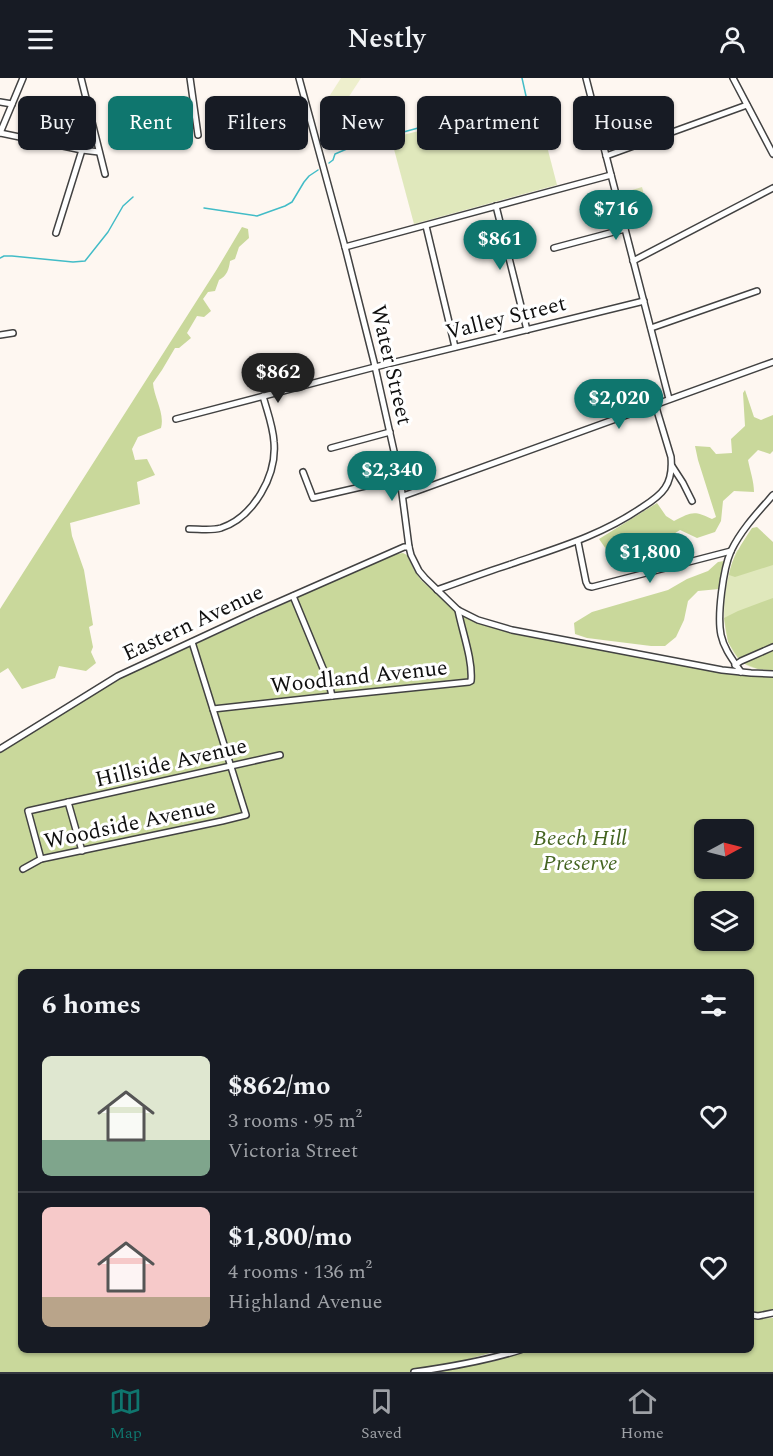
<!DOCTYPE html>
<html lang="en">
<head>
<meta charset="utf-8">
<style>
	:root { --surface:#171b24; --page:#242831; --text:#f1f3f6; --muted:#9ea1a6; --line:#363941; --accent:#0f766e }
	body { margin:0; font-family:Spectral,serif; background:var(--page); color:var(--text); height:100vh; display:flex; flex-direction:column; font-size:22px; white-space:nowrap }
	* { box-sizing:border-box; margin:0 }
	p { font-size:20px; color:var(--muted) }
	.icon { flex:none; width:33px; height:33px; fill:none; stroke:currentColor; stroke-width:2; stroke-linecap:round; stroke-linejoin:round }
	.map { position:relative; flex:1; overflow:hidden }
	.side { position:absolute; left:18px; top:891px; width:736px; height:384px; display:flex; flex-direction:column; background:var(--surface); border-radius:9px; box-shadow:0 2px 4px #0004 }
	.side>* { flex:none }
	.banner { position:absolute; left:18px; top:18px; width:738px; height:54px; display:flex; gap:12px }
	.needle { width:39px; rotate:83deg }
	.controls { position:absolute; left:694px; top:741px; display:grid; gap:12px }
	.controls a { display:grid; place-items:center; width:60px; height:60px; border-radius:9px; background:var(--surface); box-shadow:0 2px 4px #0004; font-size:30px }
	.price { position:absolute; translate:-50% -51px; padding:0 14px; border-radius:21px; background:var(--accent); color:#fff; font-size:20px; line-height:39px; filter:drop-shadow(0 2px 3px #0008) }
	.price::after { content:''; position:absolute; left:50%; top:36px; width:18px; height:14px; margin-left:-9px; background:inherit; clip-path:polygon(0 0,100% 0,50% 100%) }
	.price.on { background:#222; color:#fff }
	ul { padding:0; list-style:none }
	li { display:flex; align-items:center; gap:18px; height:150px; padding:0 24px }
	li+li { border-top:2px solid var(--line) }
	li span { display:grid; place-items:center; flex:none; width:168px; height:120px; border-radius:9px; color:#555 }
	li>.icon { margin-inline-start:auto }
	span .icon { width:72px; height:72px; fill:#fffc; stroke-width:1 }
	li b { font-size:26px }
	h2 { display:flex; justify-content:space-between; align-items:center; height:72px; padding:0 24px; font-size:26px }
	.tag { padding:0 21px; border-radius:9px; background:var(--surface); box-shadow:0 2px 4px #0004; font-size:21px; line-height:54px }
	.tag.on { background:var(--accent); color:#fff }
	header { display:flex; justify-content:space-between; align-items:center; height:78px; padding:0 24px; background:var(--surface); font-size:27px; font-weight:600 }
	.dock { display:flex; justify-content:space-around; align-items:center; height:84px; border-top:2px solid var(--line); background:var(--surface); font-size:16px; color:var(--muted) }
	.dock a { display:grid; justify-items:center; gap:3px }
	.dock .on { color:var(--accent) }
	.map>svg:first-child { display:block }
	.green { fill:#e0e8bc }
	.forest { fill:#c9d89b; fill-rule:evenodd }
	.pitch { fill:#eeefcd }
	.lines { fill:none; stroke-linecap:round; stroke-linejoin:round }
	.stream { stroke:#42bcc7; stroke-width:1.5 }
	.minor-casing { stroke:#424242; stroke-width:8 }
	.minor { stroke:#fff; stroke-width:5 }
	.labels { text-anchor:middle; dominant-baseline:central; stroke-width:6; stroke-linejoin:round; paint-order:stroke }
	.street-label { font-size:22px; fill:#0f0f0f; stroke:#fff }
	.park-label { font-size:22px; font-style:italic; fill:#446421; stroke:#fff }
</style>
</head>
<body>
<header><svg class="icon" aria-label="menu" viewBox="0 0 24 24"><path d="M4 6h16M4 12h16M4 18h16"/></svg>Nestly<svg class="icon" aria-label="person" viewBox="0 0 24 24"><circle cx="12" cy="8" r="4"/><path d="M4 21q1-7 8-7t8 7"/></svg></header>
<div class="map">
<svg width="773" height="1294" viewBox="0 0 773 1294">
	<rect width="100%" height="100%" fill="#fef7f1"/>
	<!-- green -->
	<g class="green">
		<path d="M536,26L557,107L414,146L391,60L470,40Z"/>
		<path d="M642,109L651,142L630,148L622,115Z"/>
		<path d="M737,472L773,480V592C762,592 750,591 742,584C714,561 724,501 737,472Z"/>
	</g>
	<!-- forest -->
	<g class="forest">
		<path d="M242,149L248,151L249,160L239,169L235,181L230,183C229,191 227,198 219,202L215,213L208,214L203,221L211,233L204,239L197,238L187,255L191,260L179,270H175L162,292L153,305C154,320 165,335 161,350L138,359L132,371L135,382L147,381L155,397L137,404L140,426L70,445L72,458L84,492L93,547L89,549L93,569L91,574L96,585L86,593L59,588L55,600L22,611L8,590L0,595V531L217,191Z"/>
		<path d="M745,312L754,339L761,342L773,337V373L770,376L758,372L748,382C750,393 754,403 754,414L734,413L723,423L721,443L715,454L697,460L680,452L669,459L654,462L616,478L606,471L599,461L657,425L666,438L674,443C691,434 694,432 712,441L716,439L698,382L695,368L710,369L716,376L732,375L731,361L745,348L743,315Z"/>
		<path d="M757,449L773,464V487L735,499L729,497C732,479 742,465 752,450Z"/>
		<path d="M403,475L407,477L414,492L421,502L453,531L471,542L490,549L541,561L630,576L725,594L759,599L773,598V1233L752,1235V894H21V1272H507L490,1275L462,1283L413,1294H0V674L52,643L110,605L356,493L397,476ZM705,752H744V790H705ZM705,824H744V862H705Z"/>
		<path d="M724,483L719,511L698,513L688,523L684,542L676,559L665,568H651L587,560L575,556L574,545L592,534L668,512L687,501L708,493L718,484Z"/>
		<path d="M773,520V566L738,580L728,564L724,540L738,533Z"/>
		<path d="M773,573V592L758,591L743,585Z"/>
		<path d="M773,1240V1294H430L495,1283L521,1273L531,1272H752V1241Z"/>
	</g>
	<!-- pitch -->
	<path class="pitch" d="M341,0H361L339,34L325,25Z"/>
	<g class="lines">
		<!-- stream -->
		<g class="stream">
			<path d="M329,85L333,82L335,76L356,67L440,44L526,26V18L522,0"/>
			<path d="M204,130L257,138L285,128L292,124L304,104L309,98L318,92"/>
			<path d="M0,180L4,178H12L73,184L85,183L108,154L123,128L133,119"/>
		</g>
		<!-- minor casing -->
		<g class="minor-casing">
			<g id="minor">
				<path d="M81,0L105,96"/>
				<path d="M190,0L198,57"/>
				<path d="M299,0L345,169L374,284L400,400L409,469L411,477L419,493L425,500L458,532L478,542L512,552L722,592L751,595L773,596"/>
				<path d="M586,0L669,321"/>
				<path d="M733,0L773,76"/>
				<path d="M0,24L12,26"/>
				<path d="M0,55L82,72L99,74"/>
				<path d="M0,55L23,0"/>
				<path d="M606,78L747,27"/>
				<path d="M496,128L527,252"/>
				<path d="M426,148L455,269"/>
				<path d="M56,155L82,72"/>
				<path d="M345,169L611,97"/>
				<path d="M554,170L625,151"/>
				<path d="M633,183L773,110"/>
				<path d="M651,250L757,213"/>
				<path d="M0,257L13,255"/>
				<path d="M176,341L371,290L644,223"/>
				<path d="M331,370L390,354"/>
				<path d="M672,388L683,405L692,423"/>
				<path d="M303,394L313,420L400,400"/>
				<path d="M403,418L773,284"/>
				<path d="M189,451C199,451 211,453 221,450C254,439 277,397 274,364C273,348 267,333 263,318"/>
				<path d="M578,464L586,504L588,508L592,509L731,473"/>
				<path d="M437,512C462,503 486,494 511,486C557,470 600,458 641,430C649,425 659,419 665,410C671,401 672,390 671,379L655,326"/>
				<path d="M293,518L329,605L332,618"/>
				<path d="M735,587L741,583L773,569"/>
				<path d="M741,594C733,582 724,571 721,557C717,538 723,491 731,473C741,452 758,434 773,417"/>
				<path d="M213,631L332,618L469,604L471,603C473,582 462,553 458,532"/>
				<path d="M0,671L118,598L256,534L404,469H409"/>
				<path d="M68,724L82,773"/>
				<path d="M41,781L28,733L280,677"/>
				<path d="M23,791L41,781L222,743L246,737L192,564"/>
				<path d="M752,1237L758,1238L773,1235"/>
				<path d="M414,1294C450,1289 485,1283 520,1272"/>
			</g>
		</g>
		<!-- minor -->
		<use href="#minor" class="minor"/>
	</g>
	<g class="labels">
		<!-- street labels -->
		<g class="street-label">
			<text transform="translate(506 240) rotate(-14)">Valley Street</text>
			<text transform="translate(391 287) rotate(77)">Water Street</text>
			<text transform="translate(193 545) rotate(-25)">Eastern Avenue</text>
			<text transform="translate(359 599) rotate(-6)">Woodland Avenue</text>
			<text transform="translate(171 685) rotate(-13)">Hillside Avenue</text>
			<text transform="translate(130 746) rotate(-12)">Woodside Avenue</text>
		</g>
		<!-- park labels -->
		<g class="park-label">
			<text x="580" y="760">Beech Hill<tspan x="580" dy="25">Preserve</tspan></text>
		</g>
	</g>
</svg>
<div class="controls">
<a><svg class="needle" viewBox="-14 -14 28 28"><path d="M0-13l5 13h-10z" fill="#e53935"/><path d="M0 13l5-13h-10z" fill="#9ea1a6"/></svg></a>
<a><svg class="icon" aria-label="layers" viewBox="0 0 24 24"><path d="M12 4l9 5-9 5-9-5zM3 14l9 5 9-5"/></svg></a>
</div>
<b class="price" style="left:616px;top:163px">$716</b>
<b class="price" style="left:500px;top:193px">$861</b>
<b class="price on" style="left:278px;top:326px">$862</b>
<b class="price" style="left:619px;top:352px">$2,020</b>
<b class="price" style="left:392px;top:424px">$2,340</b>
<b class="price" style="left:650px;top:506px">$1,800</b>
<div class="banner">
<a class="tag">Buy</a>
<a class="tag on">Rent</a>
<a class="tag">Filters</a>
<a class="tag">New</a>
<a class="tag">Apartment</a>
<a class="tag">House</a>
</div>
<section class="side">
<h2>6 homes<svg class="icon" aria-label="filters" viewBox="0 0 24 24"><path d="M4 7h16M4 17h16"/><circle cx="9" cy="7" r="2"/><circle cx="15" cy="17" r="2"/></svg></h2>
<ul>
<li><span style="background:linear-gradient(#dfe7d0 70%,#7fa58c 0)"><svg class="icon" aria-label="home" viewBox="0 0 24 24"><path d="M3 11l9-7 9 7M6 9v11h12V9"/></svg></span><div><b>$862/mo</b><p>3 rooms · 95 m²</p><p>Victoria Street</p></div><svg class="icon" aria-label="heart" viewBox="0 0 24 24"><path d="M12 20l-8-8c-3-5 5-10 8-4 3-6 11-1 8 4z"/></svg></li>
<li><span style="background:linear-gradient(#f6c9c9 75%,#b9a48a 0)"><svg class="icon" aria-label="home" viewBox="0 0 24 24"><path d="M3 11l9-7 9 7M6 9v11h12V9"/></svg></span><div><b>$1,800/mo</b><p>4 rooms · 136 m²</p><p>Highland Avenue</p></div><svg class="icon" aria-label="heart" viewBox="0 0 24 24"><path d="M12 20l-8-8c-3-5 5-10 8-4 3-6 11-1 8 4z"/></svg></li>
</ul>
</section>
</div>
<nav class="dock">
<a class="on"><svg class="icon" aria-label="map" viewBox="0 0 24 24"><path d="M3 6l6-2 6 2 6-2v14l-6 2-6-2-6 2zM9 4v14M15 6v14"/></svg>Map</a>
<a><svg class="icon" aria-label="saved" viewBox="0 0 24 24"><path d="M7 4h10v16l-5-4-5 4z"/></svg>Saved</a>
<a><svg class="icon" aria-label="home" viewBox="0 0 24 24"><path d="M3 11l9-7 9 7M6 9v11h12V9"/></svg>Home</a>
</nav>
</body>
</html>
